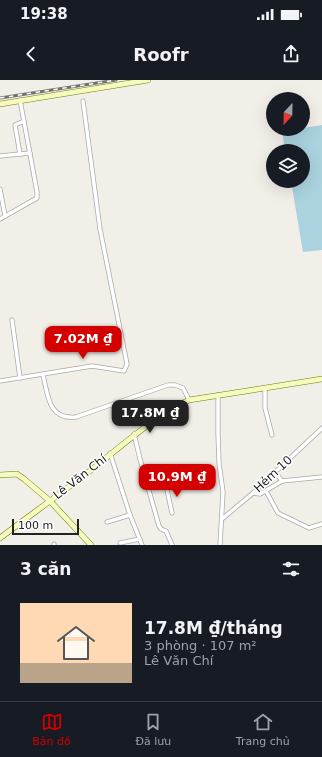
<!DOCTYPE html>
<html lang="vi">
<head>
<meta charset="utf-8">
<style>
	:root { --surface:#171b24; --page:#20242c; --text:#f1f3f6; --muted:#9ea1a6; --line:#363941; --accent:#d40000 }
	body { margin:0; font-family:"DejaVu Sans",sans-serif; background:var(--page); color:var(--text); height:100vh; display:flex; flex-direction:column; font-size:15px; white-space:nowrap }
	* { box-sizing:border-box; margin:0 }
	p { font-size:13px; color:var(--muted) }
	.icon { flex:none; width:22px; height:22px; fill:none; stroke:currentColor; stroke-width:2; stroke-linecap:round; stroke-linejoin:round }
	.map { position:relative; height:465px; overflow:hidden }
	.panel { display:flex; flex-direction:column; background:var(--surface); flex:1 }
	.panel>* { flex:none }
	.needle { width:26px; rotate:202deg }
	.controls { position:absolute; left:266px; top:12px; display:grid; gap:8px }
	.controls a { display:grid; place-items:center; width:44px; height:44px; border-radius:50%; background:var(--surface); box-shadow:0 4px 16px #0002; font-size:20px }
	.scale { position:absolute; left:12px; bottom:10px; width:67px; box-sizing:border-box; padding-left:4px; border:2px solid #222; border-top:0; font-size:11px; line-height:14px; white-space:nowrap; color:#222; -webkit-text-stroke:3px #fff; paint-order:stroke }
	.price { position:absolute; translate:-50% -34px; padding:0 9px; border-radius:8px; background:var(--accent); color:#fff; font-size:13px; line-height:26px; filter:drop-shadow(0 1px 2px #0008) }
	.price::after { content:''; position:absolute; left:50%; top:24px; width:12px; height:9px; margin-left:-6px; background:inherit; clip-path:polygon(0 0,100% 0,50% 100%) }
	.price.selected { background:#222; color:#fff }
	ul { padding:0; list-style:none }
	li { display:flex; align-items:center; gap:12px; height:100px; padding:0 20px }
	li+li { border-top:1px solid var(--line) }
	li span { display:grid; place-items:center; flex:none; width:112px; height:80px; border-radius:0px; color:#555 }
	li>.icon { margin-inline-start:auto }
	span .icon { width:48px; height:48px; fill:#fffc; stroke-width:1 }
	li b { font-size:17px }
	h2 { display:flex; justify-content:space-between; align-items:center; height:48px; padding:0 20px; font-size:17px }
	.status { display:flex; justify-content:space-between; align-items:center; height:28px; padding:0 20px; background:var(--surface); direction:ltr }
	.status svg { height:11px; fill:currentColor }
	header { display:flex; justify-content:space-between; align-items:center; height:52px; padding:0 20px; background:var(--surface); font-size:18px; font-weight:700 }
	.tab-bar { display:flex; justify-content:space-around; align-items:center; height:56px; border-top:1px solid var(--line); background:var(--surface); font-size:11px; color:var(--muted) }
	.tab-bar a { display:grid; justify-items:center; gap:2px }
	.tab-bar .selected { color:var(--accent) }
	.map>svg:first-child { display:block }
	.water { fill:#aad3df }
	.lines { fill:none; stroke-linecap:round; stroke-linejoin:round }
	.street-casing { stroke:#a9a9a9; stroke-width:5 }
	.secondary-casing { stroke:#707d05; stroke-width:6 }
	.street { stroke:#fff; stroke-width:3.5 }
	.secondary { stroke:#f7fabf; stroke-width:5 }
	.rail-casing { stroke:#707070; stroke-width:3 }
	.rail { stroke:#fff; stroke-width:1.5; stroke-dasharray:4.5; stroke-linecap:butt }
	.labels { text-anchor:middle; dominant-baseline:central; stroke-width:3; stroke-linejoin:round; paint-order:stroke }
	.street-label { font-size:12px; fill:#222; stroke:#fff }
</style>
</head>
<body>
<div class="status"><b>19:38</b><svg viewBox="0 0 49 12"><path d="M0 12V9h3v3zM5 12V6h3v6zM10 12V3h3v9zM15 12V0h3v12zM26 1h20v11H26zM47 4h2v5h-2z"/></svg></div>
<header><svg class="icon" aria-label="back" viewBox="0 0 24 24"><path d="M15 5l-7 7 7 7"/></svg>Roofr<svg class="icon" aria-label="share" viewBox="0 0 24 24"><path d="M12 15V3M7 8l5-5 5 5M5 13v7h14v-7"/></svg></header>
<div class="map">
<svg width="322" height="465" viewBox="0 0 322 465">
	<rect width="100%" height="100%" fill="#f2efe9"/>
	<!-- water -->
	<path class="water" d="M322,45V170L303,172L291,101H303V71H285L282,51L303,49V48Z"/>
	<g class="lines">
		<!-- street casing -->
		<g class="street-casing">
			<g id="street">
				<path d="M24,41L15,45L20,74L30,73"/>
				<path d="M0,76L20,74"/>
				<path d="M0,109L5,136"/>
				<path d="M0,139L37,118V112L20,20"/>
				<path d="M12,240L20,298"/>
				<path d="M43,295C48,315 48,340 76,337L168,305H175L183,308L189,320"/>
				<path d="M0,301L92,286L124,291L127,284L100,149L83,21"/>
				<path d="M265,309V328L272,355"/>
				<path d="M218,315V354L219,383L223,412L220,465"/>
				<path d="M134,354L140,379L159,446L161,449L166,451L172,465"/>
				<path d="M110,373L130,435L142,465"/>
				<path d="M275,392L282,401"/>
				<path d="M166,405L172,433"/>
				<path d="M147,406H188"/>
				<path d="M266,411L278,433L309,448L322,444"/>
				<path d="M253,413L260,414L282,401L322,397"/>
				<path d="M222,439L253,413L322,348"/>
				<path d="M107,442L130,435"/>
				<path d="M120,463L140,459"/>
				<path d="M54,465V464"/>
			</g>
		</g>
		<!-- secondary casing -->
		<g class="secondary-casing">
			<g id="secondary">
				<path d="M0,24L148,0"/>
				<path d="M0,395L17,394L24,399L50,421L91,465"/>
				<path d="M0,458C32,434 64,411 95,387C125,363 154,337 189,320L322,299"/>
			</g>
		</g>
		<!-- street -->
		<use href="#street" class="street"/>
		<!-- secondary -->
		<use href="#secondary" class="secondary"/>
		<!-- rail casing -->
		<g class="rail-casing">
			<path id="rail" d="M0,18L116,0"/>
		</g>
		<!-- rail -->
		<use href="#rail" class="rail"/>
	</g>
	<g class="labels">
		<!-- street labels -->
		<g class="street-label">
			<text transform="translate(273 394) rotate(-43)">Hẻm 10</text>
			<text transform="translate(80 397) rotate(-38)">Lê Văn Chí</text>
		</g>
	</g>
</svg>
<div class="controls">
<a><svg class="needle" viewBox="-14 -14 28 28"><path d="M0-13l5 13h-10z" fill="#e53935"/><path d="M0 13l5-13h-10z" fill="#9ea1a6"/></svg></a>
<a><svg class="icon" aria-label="layers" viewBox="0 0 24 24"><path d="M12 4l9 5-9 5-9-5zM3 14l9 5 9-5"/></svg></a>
</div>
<div class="scale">100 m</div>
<b class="price" style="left:83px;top:280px">7.02M ₫</b>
<b class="price selected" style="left:150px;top:354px">17.8M ₫</b>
<b class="price" style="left:177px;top:418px">10.9M ₫</b>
</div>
<section class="panel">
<h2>3 căn<svg class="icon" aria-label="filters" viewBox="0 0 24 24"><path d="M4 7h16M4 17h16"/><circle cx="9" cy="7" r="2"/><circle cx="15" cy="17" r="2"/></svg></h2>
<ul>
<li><span style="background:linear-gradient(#ffd9b3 75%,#b9a48a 0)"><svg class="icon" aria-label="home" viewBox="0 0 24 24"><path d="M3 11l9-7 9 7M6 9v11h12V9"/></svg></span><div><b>17.8M ₫/tháng</b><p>3 phòng · 107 m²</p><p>Lê Văn Chí</p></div></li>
</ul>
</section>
<nav class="tab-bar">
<a class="selected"><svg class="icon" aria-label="map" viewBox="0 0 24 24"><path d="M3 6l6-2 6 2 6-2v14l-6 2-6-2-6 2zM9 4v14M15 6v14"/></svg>Bản đồ</a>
<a><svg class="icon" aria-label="saved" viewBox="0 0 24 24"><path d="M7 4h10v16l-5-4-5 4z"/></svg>Đã lưu</a>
<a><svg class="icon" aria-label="home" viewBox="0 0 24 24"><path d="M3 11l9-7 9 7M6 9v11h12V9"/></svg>Trang chủ</a>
</nav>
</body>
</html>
